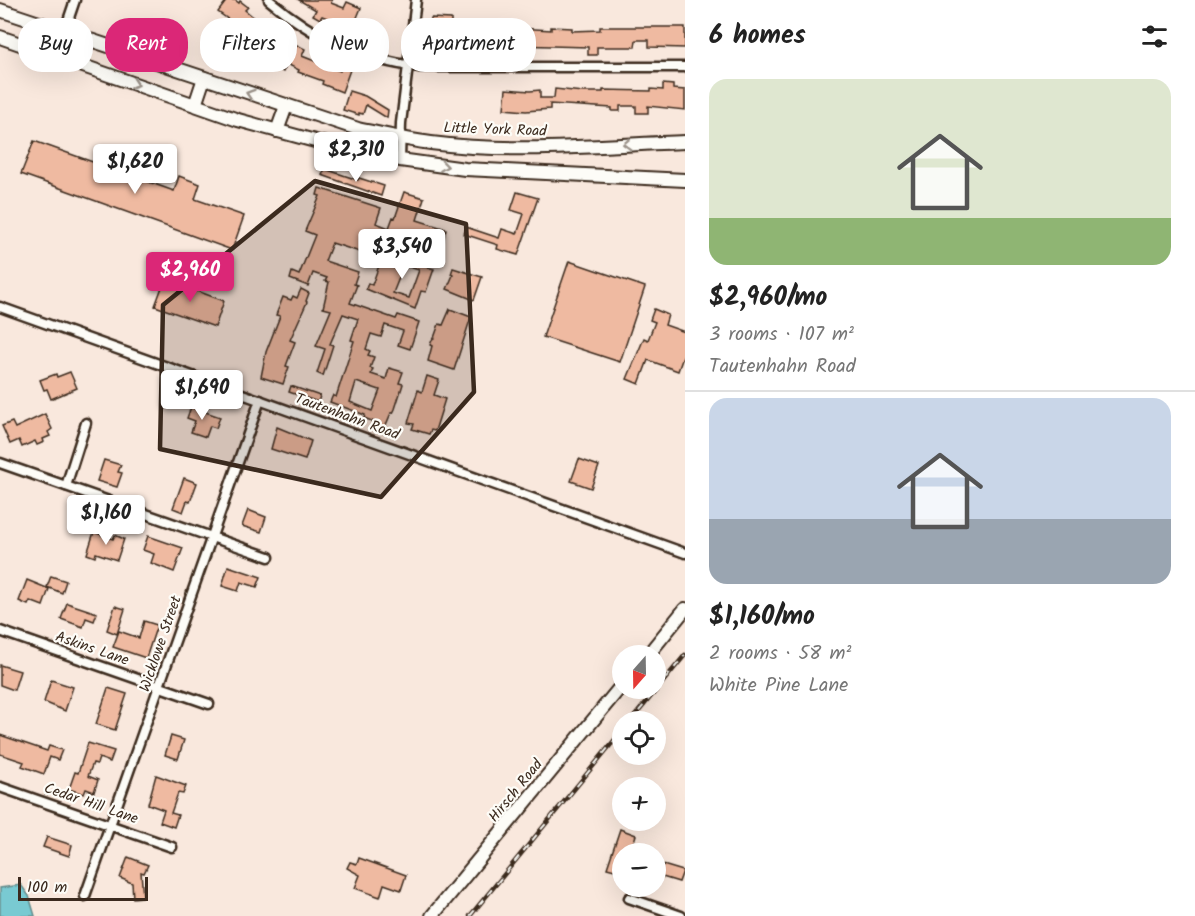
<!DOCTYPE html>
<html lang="en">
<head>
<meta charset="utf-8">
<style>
	:root { --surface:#fff; --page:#f2f2f2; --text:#222; --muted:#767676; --line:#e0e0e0; --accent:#db2777 }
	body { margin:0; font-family:Kalam,sans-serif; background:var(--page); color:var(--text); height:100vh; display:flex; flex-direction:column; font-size:22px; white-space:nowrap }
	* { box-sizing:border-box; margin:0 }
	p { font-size:20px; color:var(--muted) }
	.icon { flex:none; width:33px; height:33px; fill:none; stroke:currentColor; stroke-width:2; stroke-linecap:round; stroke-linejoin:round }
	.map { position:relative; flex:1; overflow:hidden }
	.drawer { display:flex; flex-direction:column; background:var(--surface); width:510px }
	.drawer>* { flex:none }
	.guide { position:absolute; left:18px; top:18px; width:570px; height:54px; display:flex; gap:12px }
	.needle { width:39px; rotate:200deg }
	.buttons { position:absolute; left:612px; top:645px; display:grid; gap:12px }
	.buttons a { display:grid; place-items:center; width:54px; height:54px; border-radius:50%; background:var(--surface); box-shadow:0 6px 24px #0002; font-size:30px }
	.scale { position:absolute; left:18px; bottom:15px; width:130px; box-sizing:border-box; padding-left:6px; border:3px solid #3b2a1e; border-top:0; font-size:16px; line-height:21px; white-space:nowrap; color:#3b2a1e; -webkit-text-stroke:4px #fdfcf7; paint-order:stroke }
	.price { position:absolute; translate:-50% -51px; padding:0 14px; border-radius:6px; background:#fff; color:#222; font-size:20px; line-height:39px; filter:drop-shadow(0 2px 3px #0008) }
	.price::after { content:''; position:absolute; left:50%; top:36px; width:18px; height:14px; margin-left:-9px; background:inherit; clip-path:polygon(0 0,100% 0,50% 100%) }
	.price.selected { background:var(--accent); color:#fff }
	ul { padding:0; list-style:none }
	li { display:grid; align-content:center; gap:12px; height:318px; padding:0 24px }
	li+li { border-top:2px solid var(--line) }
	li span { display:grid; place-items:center; height:186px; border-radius:18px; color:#555 }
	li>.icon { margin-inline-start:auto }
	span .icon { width:108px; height:108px; fill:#fffc; stroke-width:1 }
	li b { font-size:26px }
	h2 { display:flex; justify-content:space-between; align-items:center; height:72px; padding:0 24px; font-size:26px }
	.tag { padding:0 21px; border-radius:24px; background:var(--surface); box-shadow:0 6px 24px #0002; font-size:21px; line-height:54px }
	.tag.selected { background:var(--accent); color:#fff }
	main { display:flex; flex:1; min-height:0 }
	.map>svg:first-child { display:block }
	.water { fill:#79cad2; stroke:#608a8a; stroke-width:1.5 }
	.building { fill:#efbaa1; stroke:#3b2a1e; stroke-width:1.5; fill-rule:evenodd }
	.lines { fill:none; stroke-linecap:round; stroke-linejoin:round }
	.minor-casing { stroke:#3b2a1e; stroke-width:13 }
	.secondary-casing { stroke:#3b2a1e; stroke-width:16 }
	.minor { stroke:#fdfcf7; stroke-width:8 }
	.secondary { stroke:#fdfcf7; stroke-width:12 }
	.rail-casing { stroke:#3b2a1e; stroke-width:4.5 }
	.rail { stroke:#fdfcf7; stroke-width:2; stroke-dasharray:7; stroke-linecap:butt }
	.oneway { stroke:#9c938a }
	.marked { fill:#3b2a1e; fill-opacity:0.2; stroke:#3b2a1e; stroke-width:4.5; stroke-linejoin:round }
	.labels { text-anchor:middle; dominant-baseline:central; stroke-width:4.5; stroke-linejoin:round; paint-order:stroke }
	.street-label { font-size:15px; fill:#3b2a1e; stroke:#fdfcf7 }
</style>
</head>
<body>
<main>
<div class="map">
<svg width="685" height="916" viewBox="0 0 685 916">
	<rect width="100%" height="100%" fill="#f9e8dd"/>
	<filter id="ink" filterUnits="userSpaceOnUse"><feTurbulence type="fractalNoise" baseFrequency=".0167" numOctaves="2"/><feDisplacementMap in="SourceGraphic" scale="12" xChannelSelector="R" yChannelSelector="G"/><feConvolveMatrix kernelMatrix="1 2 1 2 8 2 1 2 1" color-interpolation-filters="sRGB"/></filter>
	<g filter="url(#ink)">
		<!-- water -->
		<path class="water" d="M21,885L29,896L35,916H0V888Z"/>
		<!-- building -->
		<g class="building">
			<path d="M227,0H235L239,3L240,1L248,7L245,10L275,35L271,41L291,55L297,45L305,49L302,56L340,71L342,64L351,67L342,92L322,84L323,81L298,72L299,70L287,64L283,72L272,66L276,59L255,45L258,41L236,23L235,24L218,12Z"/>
			<path d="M299,0H332L331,3L344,8L347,2L361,8L351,32L342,29L344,25L322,16L320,19L313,15L316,10Z"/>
			<path d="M431,18L451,19V27L472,28L471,32H487L488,29L502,30V27L551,30V27L572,28V31L600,30V27H685V48L649,47V40H636L635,47H597V55H588V47L514,45V47L474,46L473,55L465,54V46H424L425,30L430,31Z"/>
			<path d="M663,84L673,85V89L685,90V110L648,106V113H636V106H620V111H612V108L550,104V109L526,111L504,109L506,89L530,91L540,90V98H554L555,89L583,92H603V90L651,91V89L663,90Z"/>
			<path d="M349,91L365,96L388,110L387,118L366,105L363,114L359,113V115L343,110Z"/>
			<path d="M34,141L174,191L179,176L200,184L195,199L244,216L232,250L21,174Z"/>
			<path d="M325,169L358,180L359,178L384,186L381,196L322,175Z"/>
			<path d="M319,188L381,208L376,223L389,228L393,217L395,218L404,192L424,198L417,220L446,229L442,249L432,246V244L406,235L403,244L374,234L366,254L332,243L325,261L358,272L354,284L357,285L350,303L396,319L398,315L419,322L410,349L398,345L403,331L385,325L381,337L371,334L366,349L370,351L368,355L374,357L370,368L373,369L371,374L386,379L389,368L403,372L399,383L403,384L395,409L393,413H391L383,432L374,429L377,423L364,418L365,415L330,402L333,395L336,397L354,341L351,340L358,319L343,314L330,344L333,345L323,376L317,373L325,349L316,346L331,310L323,308L329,282L325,281L327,278L313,273L308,286L290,279L292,272L299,275L315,235L305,231L320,196L317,195ZM356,382L380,390L372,411L350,402Z"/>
			<path d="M517,192L538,198L518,255L497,249L498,245L464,234L466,227L499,238L502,229L517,234L524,214L511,210Z"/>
			<path d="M413,252L430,257L427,267L434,269L426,292L421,291L415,309L366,289L368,283L372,285L381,260L403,268L393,293L409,298L419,270L409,267Z"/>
			<path d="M569,261L645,287L620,362L543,337Z"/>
			<path d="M453,268L482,277L474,300L447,289L453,275L451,274Z"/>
			<path d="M165,279L224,301L215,327L155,306Z"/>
			<path d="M301,289L309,293L306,301L307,302L290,340L295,342L286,366L289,367L283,384L261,377L266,352L280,316L276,315L283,297L291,300L293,296L297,298Z"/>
			<path d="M450,309L471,317L454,370L428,361L432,346L430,345L433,338H434L439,324L443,325Z"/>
			<path d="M654,309L668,315L665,325L685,332V351L678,371L648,360L639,384L627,379L644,338L648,340L655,322L650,320Z"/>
			<path d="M70,372L77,388L51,399L47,389L44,390L40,380L56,374L57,377Z"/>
			<path d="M427,376L439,380L434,395L445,399L435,431L431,430L429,434L412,429L414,424L408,423L418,390L422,392Z"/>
			<path d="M291,386L320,396L318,402L289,392Z"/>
			<path d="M191,407L220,417L216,428L210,426L206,437L191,432L195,421L187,418Z"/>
			<path d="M45,414L52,429L48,432L50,436L43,439L44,442L37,445L35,441L22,447L19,440L10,444L2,426L12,422L15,428Z"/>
			<path d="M277,427L311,441L305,460L271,449Z"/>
			<path d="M579,459L599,466L591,488L571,481Z"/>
			<path d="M104,460L121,465L118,472L122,473L117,487L97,481Z"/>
			<path d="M184,478L197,483L190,502L187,501L183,512L173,508Z"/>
			<path d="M248,510L266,517L261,532L242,526Z"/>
			<path d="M94,532L113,539L115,535L124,539L117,560L96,553L95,557L87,554Z"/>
			<path d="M148,536L183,548L174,572L151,563L154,554L143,550Z"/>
			<path d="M228,566L261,577L257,587L241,582L238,591L222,586Z"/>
			<path d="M51,576L66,581L62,593L47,587Z"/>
			<path d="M27,580L49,589L43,606L30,601L28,605L19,601Z"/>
			<path d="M67,603L97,613L94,621L86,618L83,627L61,619Z"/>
			<path d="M115,606L125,609L117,634L107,630Z"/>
			<path d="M144,621L157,625L146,658L113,647L119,631L139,638Z"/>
			<path d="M0,665L20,671L14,690L0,685Z"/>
			<path d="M51,680L73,687L65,711L44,702Z"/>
			<path d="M108,688L127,694L115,730L96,724Z"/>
			<path d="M0,735L47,751L49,746L62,750L58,760L50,757L44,774L22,766L24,762L0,754Z"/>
			<path d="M171,736L184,740L178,759L165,755Z"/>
			<path d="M88,743L114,751L110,762L99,758L97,764L93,763L88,776L98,780L94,792L86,789L84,794L69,789L75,772L78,773Z"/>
			<path d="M156,775L186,786L183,794L178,793L171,813L178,815L174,827L160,822L164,810L148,804Z"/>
			<path d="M620,829L636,835L630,854H622V872L607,868Z"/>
			<path d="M47,837L72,845L69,856L43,847Z"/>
			<path d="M128,857L148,865L144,873L141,872L143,897L133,898L132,883L120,878Z"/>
			<path d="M359,858L406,875L401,890L384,884L380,897L355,888L360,875L347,868L350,862L357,864Z"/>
			<path d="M663,865L683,871L679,882L659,876Z"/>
		</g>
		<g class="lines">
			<!-- minor casing -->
			<g class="minor-casing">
				<g id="minor">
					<path d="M269,0C316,39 359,60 420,67H685"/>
					<path d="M56,56L75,0"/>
					<path d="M400,160L401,123L416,0"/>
					<path d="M0,307L685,553"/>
					<path d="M0,463L269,557"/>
					<path d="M66,486L86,423"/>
					<path d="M0,631L209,704"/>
					<path d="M0,787L172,847"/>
					<path d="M85,896L260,400"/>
					<path d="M629,898L681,916"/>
				</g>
			</g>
			<!-- secondary casing -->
			<g class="secondary-casing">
				<g id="secondary">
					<path d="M0,10L358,129C382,134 407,140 431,143C515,154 601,145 685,142"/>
					<path d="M0,37L238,120L326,144L400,160L465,169L685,180"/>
					<path d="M195,105L204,78"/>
					<path d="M277,131L286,106"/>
					<path d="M647,656L685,609"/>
					<path d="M432,916L622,685"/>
				</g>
			</g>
			<!-- minor -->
			<use href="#minor" class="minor"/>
			<!-- secondary -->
			<use href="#secondary" class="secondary"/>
			<!-- rail casing -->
			<g class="rail-casing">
				<g id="rail">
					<path d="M630,722L685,655"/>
					<path d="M470,916L622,731"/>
				</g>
			</g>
			<!-- rail -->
			<use href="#rail" class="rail"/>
		</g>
		<!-- one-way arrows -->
		<defs><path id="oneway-chevron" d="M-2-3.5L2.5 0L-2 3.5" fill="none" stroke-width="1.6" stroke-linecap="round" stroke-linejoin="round" transform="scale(1.5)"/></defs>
		<g class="oneway">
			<use href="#oneway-chevron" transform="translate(135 84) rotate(19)"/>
			<use href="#oneway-chevron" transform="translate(250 94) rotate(-162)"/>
			<use href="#oneway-chevron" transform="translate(627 144) rotate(178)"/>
			<use href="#oneway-chevron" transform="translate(444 166) rotate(8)"/>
		</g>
	</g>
	<!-- marked area -->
	<path class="marked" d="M315,181L466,224L474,392L381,497L160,449L163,305Z"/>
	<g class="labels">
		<!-- street labels -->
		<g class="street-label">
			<text transform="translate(495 130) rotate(2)">Little York Road</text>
			<text transform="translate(347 417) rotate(20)">Tautenhahn Road</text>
			<text transform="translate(161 644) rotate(-71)">Wicklowe Street</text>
			<text transform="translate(92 649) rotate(19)">Askins Lane</text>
			<text transform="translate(516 791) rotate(-51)">Hirsch Road</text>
			<text transform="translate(91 804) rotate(19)">Cedar Hill Lane</text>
		</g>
	</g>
</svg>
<div class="buttons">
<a><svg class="needle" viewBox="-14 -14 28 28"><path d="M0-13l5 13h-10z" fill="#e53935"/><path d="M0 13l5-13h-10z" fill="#767676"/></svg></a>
<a><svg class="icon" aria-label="locate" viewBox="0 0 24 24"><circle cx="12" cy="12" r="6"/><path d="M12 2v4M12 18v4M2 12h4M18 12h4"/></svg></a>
<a>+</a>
<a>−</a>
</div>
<div class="scale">100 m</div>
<b class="price" style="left:356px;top:183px">$2,310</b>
<b class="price" style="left:135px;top:195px">$1,620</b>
<b class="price" style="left:402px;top:280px">$3,540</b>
<b class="price selected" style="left:190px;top:303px">$2,960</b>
<b class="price" style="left:202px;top:421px">$1,690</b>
<b class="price" style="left:106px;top:546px">$1,160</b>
<div class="guide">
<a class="tag">Buy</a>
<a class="tag selected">Rent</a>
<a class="tag">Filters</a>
<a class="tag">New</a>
<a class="tag">Apartment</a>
</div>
</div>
<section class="drawer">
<h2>6 homes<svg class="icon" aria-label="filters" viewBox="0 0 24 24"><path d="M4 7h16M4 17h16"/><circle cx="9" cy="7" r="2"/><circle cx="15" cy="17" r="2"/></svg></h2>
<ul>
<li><span style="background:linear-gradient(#dfe7d0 75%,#8fb573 0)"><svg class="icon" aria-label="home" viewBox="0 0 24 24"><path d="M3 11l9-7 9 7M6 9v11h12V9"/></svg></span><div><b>$2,960/mo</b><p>3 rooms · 107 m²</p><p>Tautenhahn Road</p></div></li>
<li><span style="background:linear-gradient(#c9d6e8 65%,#9aa5b1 0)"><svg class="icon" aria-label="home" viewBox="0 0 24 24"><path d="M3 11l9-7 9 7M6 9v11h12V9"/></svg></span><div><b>$1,160/mo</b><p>2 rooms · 58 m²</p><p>White Pine Lane</p></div></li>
</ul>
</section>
</main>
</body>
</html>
